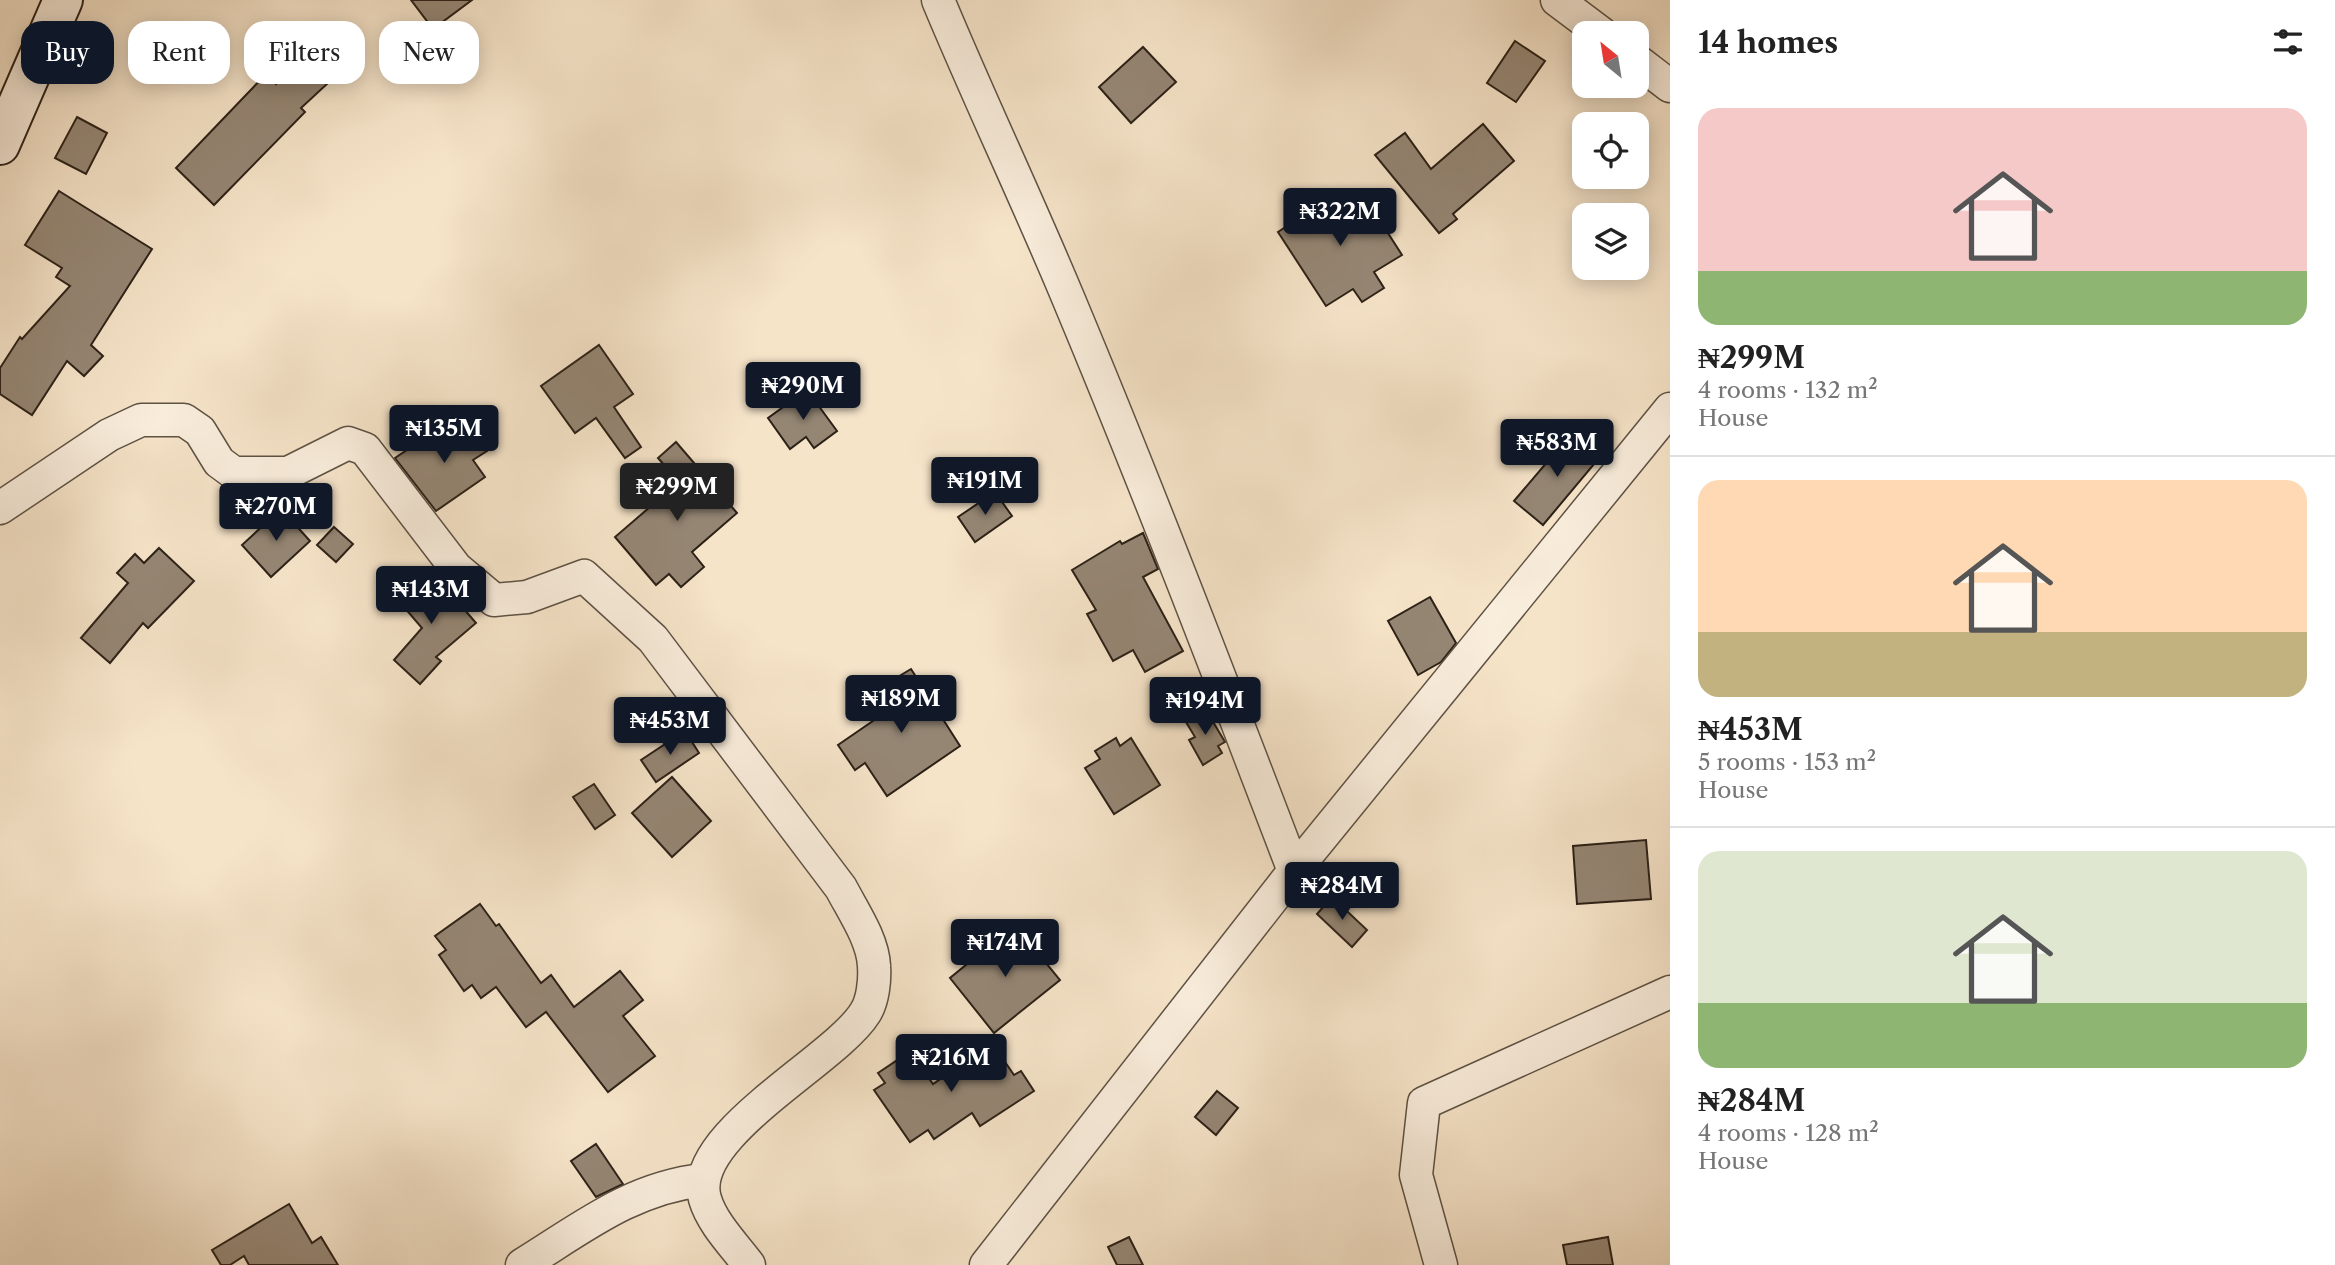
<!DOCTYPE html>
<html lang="en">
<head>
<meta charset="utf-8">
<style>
	:root { --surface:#fff; --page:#f2f2f2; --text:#222; --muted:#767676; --line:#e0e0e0; --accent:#111827 }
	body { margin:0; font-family:"Libre Caslon Text",serif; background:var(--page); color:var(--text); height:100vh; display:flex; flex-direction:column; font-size:26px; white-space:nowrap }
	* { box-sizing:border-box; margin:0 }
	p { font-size:23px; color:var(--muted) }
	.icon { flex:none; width:38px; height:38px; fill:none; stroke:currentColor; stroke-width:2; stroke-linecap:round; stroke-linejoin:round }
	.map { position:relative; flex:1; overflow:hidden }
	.details { display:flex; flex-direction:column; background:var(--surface); width:665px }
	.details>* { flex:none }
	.guide { position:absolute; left:21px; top:21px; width:665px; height:63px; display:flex; gap:14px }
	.needle { width:46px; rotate:330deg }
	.buttons { position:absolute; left:1572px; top:21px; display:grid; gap:14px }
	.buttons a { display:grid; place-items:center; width:77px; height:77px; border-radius:14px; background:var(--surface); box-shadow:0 4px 18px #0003; font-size:35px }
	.price { position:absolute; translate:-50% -60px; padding:0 16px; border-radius:7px; background:var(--accent); color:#fff; font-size:23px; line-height:46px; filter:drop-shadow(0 2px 4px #0008) }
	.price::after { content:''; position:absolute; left:50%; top:42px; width:21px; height:16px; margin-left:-10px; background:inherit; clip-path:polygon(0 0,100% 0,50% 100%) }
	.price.active { background:#222; color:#fff }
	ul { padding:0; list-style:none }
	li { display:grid; align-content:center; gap:14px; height:371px; padding:0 28px }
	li+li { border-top:2px solid var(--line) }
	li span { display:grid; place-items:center; height:217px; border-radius:21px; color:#555 }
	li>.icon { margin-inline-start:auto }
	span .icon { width:126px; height:126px; fill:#fffc; stroke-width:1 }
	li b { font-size:30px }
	h2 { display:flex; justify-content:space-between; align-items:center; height:84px; padding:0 28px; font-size:30px }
	.pill { padding:0 24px; border-radius:21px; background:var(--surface); box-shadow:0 4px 18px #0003; font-size:24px; line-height:63px }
	.pill.active { background:var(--accent); color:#fff }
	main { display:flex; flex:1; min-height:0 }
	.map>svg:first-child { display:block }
	.building { fill:#958674; stroke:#2c2117; stroke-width:2 }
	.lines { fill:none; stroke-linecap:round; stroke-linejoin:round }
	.minor-casing { stroke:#5e5244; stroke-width:35 }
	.secondary-casing { stroke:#2c2117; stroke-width:42 }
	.minor { stroke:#f9eddc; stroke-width:32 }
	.secondary { stroke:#f9eddc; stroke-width:38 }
</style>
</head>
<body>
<main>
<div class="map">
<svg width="1670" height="1265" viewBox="0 0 1670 1265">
	<rect width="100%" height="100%" fill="#f6e4c9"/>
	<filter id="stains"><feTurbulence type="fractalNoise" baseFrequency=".00286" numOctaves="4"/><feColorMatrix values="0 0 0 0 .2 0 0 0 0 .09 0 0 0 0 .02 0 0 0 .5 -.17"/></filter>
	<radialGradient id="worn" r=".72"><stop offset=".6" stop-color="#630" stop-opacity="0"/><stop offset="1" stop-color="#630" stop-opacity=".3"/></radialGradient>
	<!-- building -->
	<g class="building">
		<path d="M411,0H472L433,29Z"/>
		<path d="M332,33L355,58L301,108L305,112L214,205L176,168L266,74L276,84Z"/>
		<path d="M1515,41L1545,61L1516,102L1487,83Z"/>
		<path d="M1143,47L1176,82L1131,123L1099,87Z"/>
		<path d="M77,117L107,133L86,174L55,158Z"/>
		<path d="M1483,124L1514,161L1453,214L1457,219L1439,233L1375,155L1405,133L1431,169Z"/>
		<path d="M59,191L152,249L91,345L103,356L84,376L67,361L32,415L0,394V368L20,337L22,339L70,286L56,277L62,268L25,245Z"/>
		<path d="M1325,192L1342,215L1366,199L1402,255L1374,272L1384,288L1362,302L1353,289L1326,306L1278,232L1305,214L1301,208Z"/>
		<path d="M599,345L633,394L614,407L641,447L625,458L596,418L575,433L541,386Z"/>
		<path d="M807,390L837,431L814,448L806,437L790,449L768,418Z"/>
		<path d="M447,423L458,438L472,429L487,451L473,460L485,477L436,511L395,458Z"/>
		<path d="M1571,434L1600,457L1543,525L1514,501Z"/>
		<path d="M676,442L737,513L692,552L704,567L681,587L669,574L656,585L615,537L679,482L658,458Z"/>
		<path d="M995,492L1012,516L975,542L958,517Z"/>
		<path d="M281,509L310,541L271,577L242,545Z"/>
		<path d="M334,527L353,544L336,562L317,545Z"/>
		<path d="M1143,533L1158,569L1143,577L1183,651L1145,672L1133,650L1113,661L1087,614L1096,610L1072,570L1120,541L1122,544Z"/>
		<path d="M159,548L194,581L148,628L143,623L110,663L81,638L128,583L117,573L135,554L144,563Z"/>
		<path d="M431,571L476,623L436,657L441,661L420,684L394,660L422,628L398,600Z"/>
		<path d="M1430,597L1456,643L1441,662L1418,675L1388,621Z"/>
		<path d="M911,669L960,746L887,796L865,763L855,770L838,745L883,714L871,693Z"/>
		<path d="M1206,710L1225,742L1218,746L1222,753L1203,765L1189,740L1195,737L1186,722Z"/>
		<path d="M685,731L699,753L656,782L641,760Z"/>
		<path d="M1116,738L1120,746L1131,738L1160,785L1114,814L1085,768L1100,759L1095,751Z"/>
		<path d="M672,777L711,821L672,857L632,813Z"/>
		<path d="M594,784L615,815L595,829L573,797Z"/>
		<path d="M1646,840L1651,899L1577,904L1573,846Z"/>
		<path d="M1332,897L1367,930L1352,947L1317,914Z"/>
		<path d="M480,904L496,926L499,924L541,983L551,975L574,1007L620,971L643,1000L623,1016L655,1056L608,1092L546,1012L526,1027L496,987L481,998L472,985L464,991L439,955L446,950L435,936Z"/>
		<path d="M1015,925L1060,980L994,1033L950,978Z"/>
		<path d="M992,1043L1014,1075L1021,1071L1034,1091L980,1126L972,1113L934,1139L928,1130L910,1142L874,1090L885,1083L878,1073L896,1061L902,1070L916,1060L933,1084Z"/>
		<path d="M1217,1091L1238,1108L1216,1135L1195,1117Z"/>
		<path d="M596,1144L623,1184L596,1197L571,1161Z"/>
		<path d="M289,1204L312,1243L321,1237L338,1265H249L244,1256L230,1265H221L212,1250Z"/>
		<path d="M1129,1237L1143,1265H1117L1108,1247Z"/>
		<path d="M1608,1237L1613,1265H1567L1563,1245Z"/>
	</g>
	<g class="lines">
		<!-- minor casing -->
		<g class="minor-casing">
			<g id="minor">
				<path d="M938,0C980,101 1027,199 1069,300C1148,489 1221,680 1294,871"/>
				<path d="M1557,0L1601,33"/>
				<path d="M1636,60L1670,86"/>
				<path d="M0,508L109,435L141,420H184L200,431L219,462L234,473H288L348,443L365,449L456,568L494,600L527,597L584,576L653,639L841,888C853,911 873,940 874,966C875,980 873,1001 865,1013C835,1061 686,1136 705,1199C712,1223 734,1245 749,1265"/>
				<path d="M522,1265C582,1228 631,1188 703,1180"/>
				<path d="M986,1265L1294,871L1670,409"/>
				<path d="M1441,1265L1416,1175L1424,1103L1670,992"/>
			</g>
		</g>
		<!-- secondary casing -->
		<g class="secondary-casing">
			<path id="secondary" d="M0,145L63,0"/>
		</g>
		<!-- minor -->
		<use href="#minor" class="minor"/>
		<!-- secondary -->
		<use href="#secondary" class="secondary"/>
	</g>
	<rect width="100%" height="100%" filter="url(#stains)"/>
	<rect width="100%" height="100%" fill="url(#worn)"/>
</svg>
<div class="buttons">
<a><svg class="needle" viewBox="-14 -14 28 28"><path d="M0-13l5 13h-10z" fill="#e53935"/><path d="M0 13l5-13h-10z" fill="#767676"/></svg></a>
<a><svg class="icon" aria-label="locate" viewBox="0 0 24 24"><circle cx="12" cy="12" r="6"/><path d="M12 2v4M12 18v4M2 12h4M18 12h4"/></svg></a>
<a><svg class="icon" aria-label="layers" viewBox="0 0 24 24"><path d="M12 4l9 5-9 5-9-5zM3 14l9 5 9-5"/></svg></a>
</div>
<b class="price" style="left:1340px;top:248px">₦322M</b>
<b class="price" style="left:803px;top:422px">₦290M</b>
<b class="price" style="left:444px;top:465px">₦135M</b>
<b class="price" style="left:1557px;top:479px">₦583M</b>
<b class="price" style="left:985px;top:517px">₦191M</b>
<b class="price active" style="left:677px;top:523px">₦299M</b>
<b class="price" style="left:276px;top:543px">₦270M</b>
<b class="price" style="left:431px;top:626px">₦143M</b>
<b class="price" style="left:901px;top:735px">₦189M</b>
<b class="price" style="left:1205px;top:737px">₦194M</b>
<b class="price" style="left:670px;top:757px">₦453M</b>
<b class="price" style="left:1342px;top:922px">₦284M</b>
<b class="price" style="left:1005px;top:979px">₦174M</b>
<b class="price" style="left:951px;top:1094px">₦216M</b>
<div class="guide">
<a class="pill active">Buy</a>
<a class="pill">Rent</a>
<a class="pill">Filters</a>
<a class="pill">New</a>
</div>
</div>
<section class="details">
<h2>14 homes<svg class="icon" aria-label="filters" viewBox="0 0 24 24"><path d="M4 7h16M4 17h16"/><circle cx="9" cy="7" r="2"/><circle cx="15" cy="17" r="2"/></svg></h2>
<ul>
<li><span style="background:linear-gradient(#f6c9c9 75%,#8fb573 0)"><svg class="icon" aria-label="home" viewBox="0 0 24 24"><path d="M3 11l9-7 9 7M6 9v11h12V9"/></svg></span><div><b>₦299M</b><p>4 rooms · 132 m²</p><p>House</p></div></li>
<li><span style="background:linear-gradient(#ffd9b3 70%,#c2b280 0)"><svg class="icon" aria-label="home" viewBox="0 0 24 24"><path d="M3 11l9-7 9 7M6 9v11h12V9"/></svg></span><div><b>₦453M</b><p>5 rooms · 153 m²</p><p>House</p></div></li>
<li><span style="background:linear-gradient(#dfe7d0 70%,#8fb573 0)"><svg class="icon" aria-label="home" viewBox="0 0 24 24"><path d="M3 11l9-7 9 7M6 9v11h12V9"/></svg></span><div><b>₦284M</b><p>4 rooms · 128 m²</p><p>House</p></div></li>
</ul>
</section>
</main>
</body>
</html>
